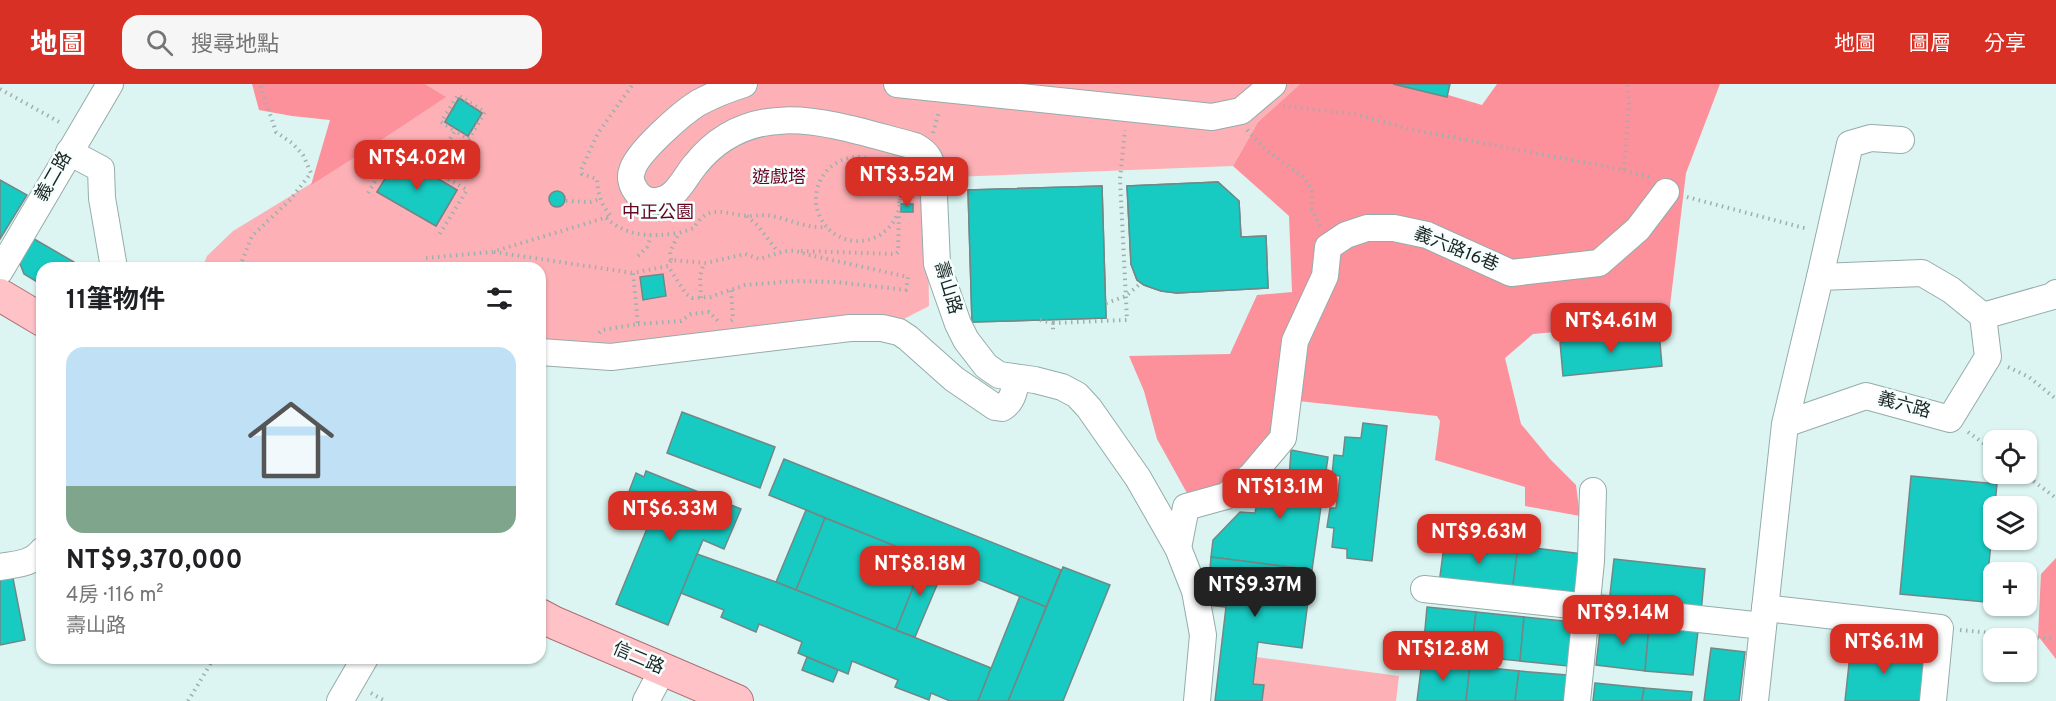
<!DOCTYPE html>
<html lang="zh-TW">
<head>
<meta charset="utf-8">
<style>
	:root { --surface:#fff; --page:#f6f6f6; --text:#202124; --muted:#757577; --accent:#d93025 }
	body { margin:0; font-family:Overpass,"Noto Sans TC",sans-serif; background:var(--page); color:var(--text); height:100vh; display:flex; flex-direction:column; font-size:22px; white-space:nowrap }
	* { box-sizing:border-box; margin:0 }
	p { font-size:20px; color:var(--muted) }
	.icon { flex:none; width:33px; height:33px; fill:none; stroke:currentColor; stroke-width:2; stroke-linecap:round; stroke-linejoin:round }
	.map { position:relative; flex:1; overflow:hidden }
	.details { position:absolute; left:36px; top:178px; width:510px; height:402px; display:flex; flex-direction:column; background:var(--surface); border-radius:18px; box-shadow:0 2px 4px #0004 }
	.details>* { flex:none }
	.tools { position:absolute; left:1983px; top:346px; display:grid; gap:12px }
	.tools a { display:grid; place-items:center; width:54px; height:54px; border-radius:12px; background:var(--surface); box-shadow:0 2px 4px #0004; font-size:30px }
	.price { position:absolute; translate:-50% -51px; padding:0 14px; border-radius:12px; background:var(--accent); color:#fff; font-size:20px; line-height:39px; filter:drop-shadow(0 2px 3px #0008) }
	.price::after { content:''; position:absolute; left:50%; top:36px; width:18px; height:14px; margin-left:-9px; background:inherit; clip-path:polygon(0 0,100% 0,50% 100%) }
	.price.selected { background:#222; color:#fff }
	ul { padding:0; list-style:none }
	li { display:grid; align-content:center; gap:12px; height:318px; padding:0 30px }
	li span { display:grid; place-items:center; height:186px; border-radius:18px; color:#555 }
	li>.icon { margin-inline-start:auto }
	span .icon { width:108px; height:108px; fill:#fffc; stroke-width:1 }
	li b { font-size:26px }
	h2 { display:flex; justify-content:space-between; align-items:center; height:72px; padding:0 30px; font-size:26px }
	header { display:flex; align-items:center; gap:36px; box-sizing:border-box; height:84px; padding:0 30px; background:var(--accent); color:#fff }
	header strong { font-size:28px }
	nav { display:flex; gap:33px; margin-inline-start:auto; font-size:21px }
	.search { width:420px; height:54px; background:var(--page); display:flex; align-items:center; gap:15px; box-sizing:border-box; padding:0 21px; border-radius:18px; color:var(--muted); font-size:22px }
	.map>svg:first-child { display:block }
	.green { fill:#fdb1b7 }
	.forest { fill:#fc919b }
	.building { fill:#17cac2; stroke:#718886; stroke-width:1.5; fill-rule:evenodd }
	.lines { fill:none; stroke-linecap:round; stroke-linejoin:round }
	.minor-casing { stroke:#95acaa; stroke-width:28 }
	.major-casing { stroke:#ae7076; stroke-width:34 }
	.path { stroke:#9db0ae; stroke-width:4; stroke-dasharray:1.5 4.5; stroke-linecap:butt }
	.minor { stroke:#fff; stroke-width:26 }
	.major { stroke:#fec2c7; stroke-width:32 }
	.labels { text-anchor:middle; dominant-baseline:central; stroke-width:5; stroke-linejoin:round; paint-order:stroke }
	.street-label { font-size:18px; fill:#1c2524; stroke:#f5fffe }
	.park-label { font-size:18px; fill:#670520; stroke:#f5fffe }
</style>
</head>
<body>
<header>
<strong>地圖</strong>
<div class="search"><svg class="icon" aria-label="search" viewBox="0 0 24 24"><circle cx="10" cy="10" r="6"/><path d="M15 15l6 6"/></svg>搜尋地點</div>
<nav><a>地圖</a><a>圖層</a><a>分享</a></nav>
</header>
<div class="map">
<svg width="2056" height="617" viewBox="0 0 2056 617">
	<rect width="100%" height="100%" fill="#dcf5f2"/>
	<!-- green -->
	<g class="green">
		<path d="M425,0H1300L1258,38L1233,82L927,94L929,222L902,236L611,264L540,259V184H202L207,172L233,147L371,63L445,13Z"/>
		<path d="M1256,573L1399,592L1396,617H1251Z"/>
	</g>
	<!-- forest -->
	<g class="forest">
		<path d="M252,0H425L446,13L371,63L311,101L330,36L292,32L259,26Z"/>
		<path d="M1300,0H1411L1482,21L1497,0H1720L1686,89L1668,238L1533,250L1505,274L1521,340L1550,375L1576,401L1580,432L1525,422V403L1435,376L1440,337L1437,332L1289,316L1273,372L1198,429L1157,355L1144,307L1129,272L1230,270L1257,211L1292,208L1289,132L1233,82L1258,38Z"/>
		<path d="M2056,474V575L2038,552L2041,490Z"/>
	</g>
	<!-- building -->
	<g class="building">
		<path d="M1393,0H1450L1447,13Z"/>
		<path d="M459,14L482,29L468,52L445,38Z"/>
		<path d="M459,14L482,29L468,52L445,38Z"/>
		<path d="M399,72L457,106L436,142L377,108Z"/>
		<path d="M399,72L457,106L436,142L377,108Z"/>
		<path d="M0,96L27,111L0,155Z"/>
		<path d="M1218,98L1239,117L1241,153L1266,152L1268,204L1177,209L1161,207L1144,201L1137,196L1131,180L1127,102Z"/>
		<path d="M1218,98L1239,117L1241,153L1266,152L1268,204L1177,209L1161,207L1144,201L1137,196L1131,180L1127,102Z"/>
		<path d="M1102,102L1106,234L972,238L968,106ZM1034,143L1050,145L1057,150L1061,157L1063,173L1060,180L1048,190L1033,191L1026,188L1016,176L1015,168L1020,152Z"/>
		<path d="M1102,102L1106,234L972,238L968,106Z"/>
		<rect x="900" y="103" width="13" height="10"/>
		<circle cx="557" cy="115" r="8"/>
		<rect x="901" y="120" width="12" height="8"/>
		<path d="M29,152L74,178L70,184H42V201L24,190L17,172Z"/>
		<path d="M663,190L666,212L643,216L640,193Z"/>
		<path d="M1659,247L1662,282L1563,292L1560,258Z"/>
		<path d="M682,328L775,363L760,404L667,369Z"/>
		<path d="M1363,339L1387,342L1372,477L1347,474V465L1332,463L1334,444L1327,443L1330,424H1336L1340,392L1332,391L1334,371L1343,372L1345,353L1361,354Z"/>
		<path d="M1291,366L1328,373L1312,486L1211,473L1213,456L1240,428L1255,429L1257,419L1278,393L1289,395Z"/>
		<path d="M784,375L1061,486L1046,523L769,411Z"/>
		<path d="M646,387L741,425L724,465L703,456L668,541L616,520L651,435L630,427L633,421L625,418L636,389L644,393Z"/>
		<path d="M1911,392L1997,400L1985,518L1900,510Z"/>
		<path d="M806,426L825,434L796,506L776,498Z"/>
		<path d="M825,434L925,474L896,546L796,506Z"/>
		<path d="M1445,454L1518,462L1512,509L1439,500Z"/>
		<path d="M1518,462L1591,471L1585,517L1512,509Z"/>
		<path d="M697,470L776,498L991,584L978,617H950L931,609L929,616L895,603L898,596L852,577L848,590L798,569L802,558L759,540L756,548L721,533L724,526L681,509Z"/>
		<path d="M1211,473L1312,486L1302,564L1258,558L1253,600L1264,601L1262,617H1215L1226,523L1207,521Z"/>
		<path d="M925,474L945,482L915,553L896,546Z"/>
		<path d="M1614,475L1705,485L1701,529L1609,519Z"/>
		<path d="M1063,483L1110,501L1063,617H1008Z"/>
		<path d="M12,489L25,556L0,561V491Z"/>
		<path d="M1020,512L1046,523L1008,617H978Z"/>
		<path d="M1427,523L1476,528L1471,572L1423,567Z"/>
		<path d="M1476,528L1524,533L1520,577L1471,572Z"/>
		<path d="M1524,533L1573,538L1568,582L1520,577Z"/>
		<path d="M1601,538L1649,542L1645,587L1596,581Z"/>
		<path d="M1649,542L1698,547L1693,591L1645,587Z"/>
		<path d="M1851,561L1925,569L1920,617H1845Z"/>
		<path d="M1711,564L1745,568L1739,617H1704Z"/>
		<path d="M807,573L838,586L833,598L802,586Z"/>
		<path d="M1422,577L1470,582L1466,617H1417Z"/>
		<path d="M1470,582L1519,587L1515,617H1466Z"/>
		<path d="M1519,587L1567,591L1565,617H1515Z"/>
		<path d="M1595,599L1644,604L1642,617H1593Z"/>
		<path d="M1644,604L1692,608L1691,617H1642Z"/>
	</g>
	<g class="lines">
		<!-- minor casing -->
		<g class="minor-casing">
			<g id="minor">
				<path d="M744,0C728,5 713,11 698,19C682,29 636,69 632,87C630,92 631,99 634,104C639,113 647,118 656,117C676,116 684,94 695,81C754,7 840,43 915,62C928,69 931,75 933,89L937,180L958,240L966,256L986,282L999,291L1035,296L1062,303L1077,311L1089,324L1138,394L1178,464L1195,507L1203,551L1197,617"/>
				<path d="M897,0L1212,33L1241,27L1273,0"/>
				<path d="M69,68L101,85L102,114L114,184"/>
				<path d="M0,187L110,0"/>
				<path d="M1820,193L1850,60L1871,54L1901,56"/>
				<path d="M1983,232L2053,212L2056,209"/>
				<path d="M540,268L611,273L850,244H882L899,248L908,254L954,295L995,323L1002,324C1013,318 1014,306 1017,295"/>
				<path d="M1178,464L1186,423L1226,412L1251,392L1283,354L1295,257L1325,192L1328,163L1346,151L1367,144H1394L1427,151L1511,189L1599,179L1638,145L1666,108"/>
				<path d="M0,483C16,480 32,480 42,467"/>
				<path d="M1424,505L1763,542"/>
				<path d="M1765,524L1940,544L1933,617"/>
				<path d="M340,617L365,574"/>
				<path d="M646,617L663,585"/>
				<path d="M1577,617L1591,477L1593,407"/>
				<path d="M1755,617L1785,340L1820,193L1922,189L1951,206L1983,232L1988,273L1950,335L1866,312L1785,340"/>
			</g>
		</g>
		<!-- major casing -->
		<g class="major-casing">
			<g id="major">
				<path d="M0,211L42,236"/>
				<path d="M540,531L555,539L737,617"/>
			</g>
		</g>
		<!-- path -->
		<g class="path">
			<path d="M0,5L61,39"/>
			<path d="M1283,22L1355,30L1409,45L1624,86L1649,93"/>
			<path d="M1247,46L1266,66L1303,93L1312,105V126L1321,143"/>
			<path d="M933,49L939,27"/>
			<circle cx="858" cy="115" r="42"/>
			<path d="M431,85L455,47L441,38L458,11L485,28L469,55L455,47"/>
			<path d="M1624,86L1629,20L1627,0"/>
			<path d="M368,109L395,64L467,106L439,151"/>
			<path d="M1687,113L1808,145"/>
			<path d="M566,117L590,118L600,115"/>
			<path d="M899,119V117H912"/>
			<path d="M747,132L758,142L778,168"/>
			<path d="M606,134C628,153 650,153 678,149"/>
			<path d="M801,167L896,170L898,168L899,129"/>
			<path d="M494,168L633,189"/>
			<path d="M638,172L647,163L651,152"/>
			<path d="M426,174L492,168L611,132C601,121 598,110 597,95L582,90L581,86L598,49L633,0"/>
			<path d="M671,176L670,168L679,149L694,144C708,119 725,130 748,132C754,132 760,131 767,131C787,134 806,145 827,143"/>
			<path d="M242,177L252,152L290,116L311,89L303,71L292,59L276,48L260,0"/>
			<path d="M368,184L371,179"/>
			<path d="M701,214L700,192L704,179"/>
			<path d="M1106,219L1126,212L1141,199"/>
			<path d="M1040,236L1053,239V247"/>
			<path d="M731,237L733,235L731,206"/>
			<path d="M1053,239L1127,236L1120,95L1125,46"/>
			<path d="M638,240L681,237L691,230L709,228L718,237"/>
			<path d="M599,249L602,246L638,240L633,189L668,182L671,176L706,179L745,170L759,175C775,171 788,162 805,170L908,193L906,206L837,198L795,197L745,201L710,213L692,214L686,210L668,182"/>
			<path d="M2008,283L2029,293L2056,315"/>
			<path d="M1968,348L1994,367"/>
			<path d="M2024,390L2056,414"/>
			<path d="M1960,546L2055,555"/>
			<path d="M371,609L385,617"/>
			<path d="M188,617L211,579"/>
		</g>
		<!-- minor -->
		<use href="#minor" class="minor"/>
		<!-- major -->
		<use href="#major" class="major"/>
	</g>
	<g class="labels">
		<!-- street labels -->
		<g class="street-label">
			<text transform="translate(54 93) rotate(-60)">義二路</text>
			<text transform="translate(1456 166) rotate(22)">義六路16巷</text>
			<text transform="translate(947 204) rotate(73)">壽山路</text>
			<text transform="translate(1904 322) rotate(15)">義六路</text>
			<text transform="translate(638 575) rotate(23)">信二路</text>
		</g>
		<!-- park labels -->
		<g class="park-label">
			<text x="779" y="94">遊戲塔</text>
			<text x="658" y="129">中正公園</text>
		</g>
	</g>
</svg>
<div class="tools">
<a><svg class="icon" aria-label="locate" viewBox="0 0 24 24"><circle cx="12" cy="12" r="6"/><path d="M12 2v4M12 18v4M2 12h4M18 12h4"/></svg></a>
<a><svg class="icon" aria-label="layers" viewBox="0 0 24 24"><path d="M12 4l9 5-9 5-9-5zM3 14l9 5 9-5"/></svg></a>
<a>+</a>
<a>−</a>
</div>
<b class="price" style="left:417px;top:107px">NT$4.02M</b>
<b class="price" style="left:907px;top:124px">NT$3.52M</b>
<b class="price" style="left:1611px;top:270px">NT$4.61M</b>
<b class="price" style="left:1280px;top:436px">NT$13.1M</b>
<b class="price" style="left:670px;top:458px">NT$6.33M</b>
<b class="price" style="left:1479px;top:481px">NT$9.63M</b>
<b class="price" style="left:920px;top:513px">NT$8.18M</b>
<b class="price selected" style="left:1255px;top:534px">NT$9.37M</b>
<b class="price" style="left:1623px;top:562px">NT$9.14M</b>
<b class="price" style="left:1884px;top:591px">NT$6.1M</b>
<b class="price" style="left:1443px;top:598px">NT$12.8M</b>
<section class="details">
<h2>11筆物件<svg class="icon" aria-label="filters" viewBox="0 0 24 24"><path d="M4 7h16M4 17h16"/><circle cx="9" cy="7" r="2"/><circle cx="15" cy="17" r="2"/></svg></h2>
<ul>
<li><span style="background:linear-gradient(#bfe0f5 75%,#7fa58c 0)"><svg class="icon" aria-label="home" viewBox="0 0 24 24"><path d="M3 11l9-7 9 7M6 9v11h12V9"/></svg></span><div><b>NT$9,370,000</b><p>4房 · 116 m²</p><p>壽山路</p></div></li>
</ul>
</section>
</div>
</body>
</html>
